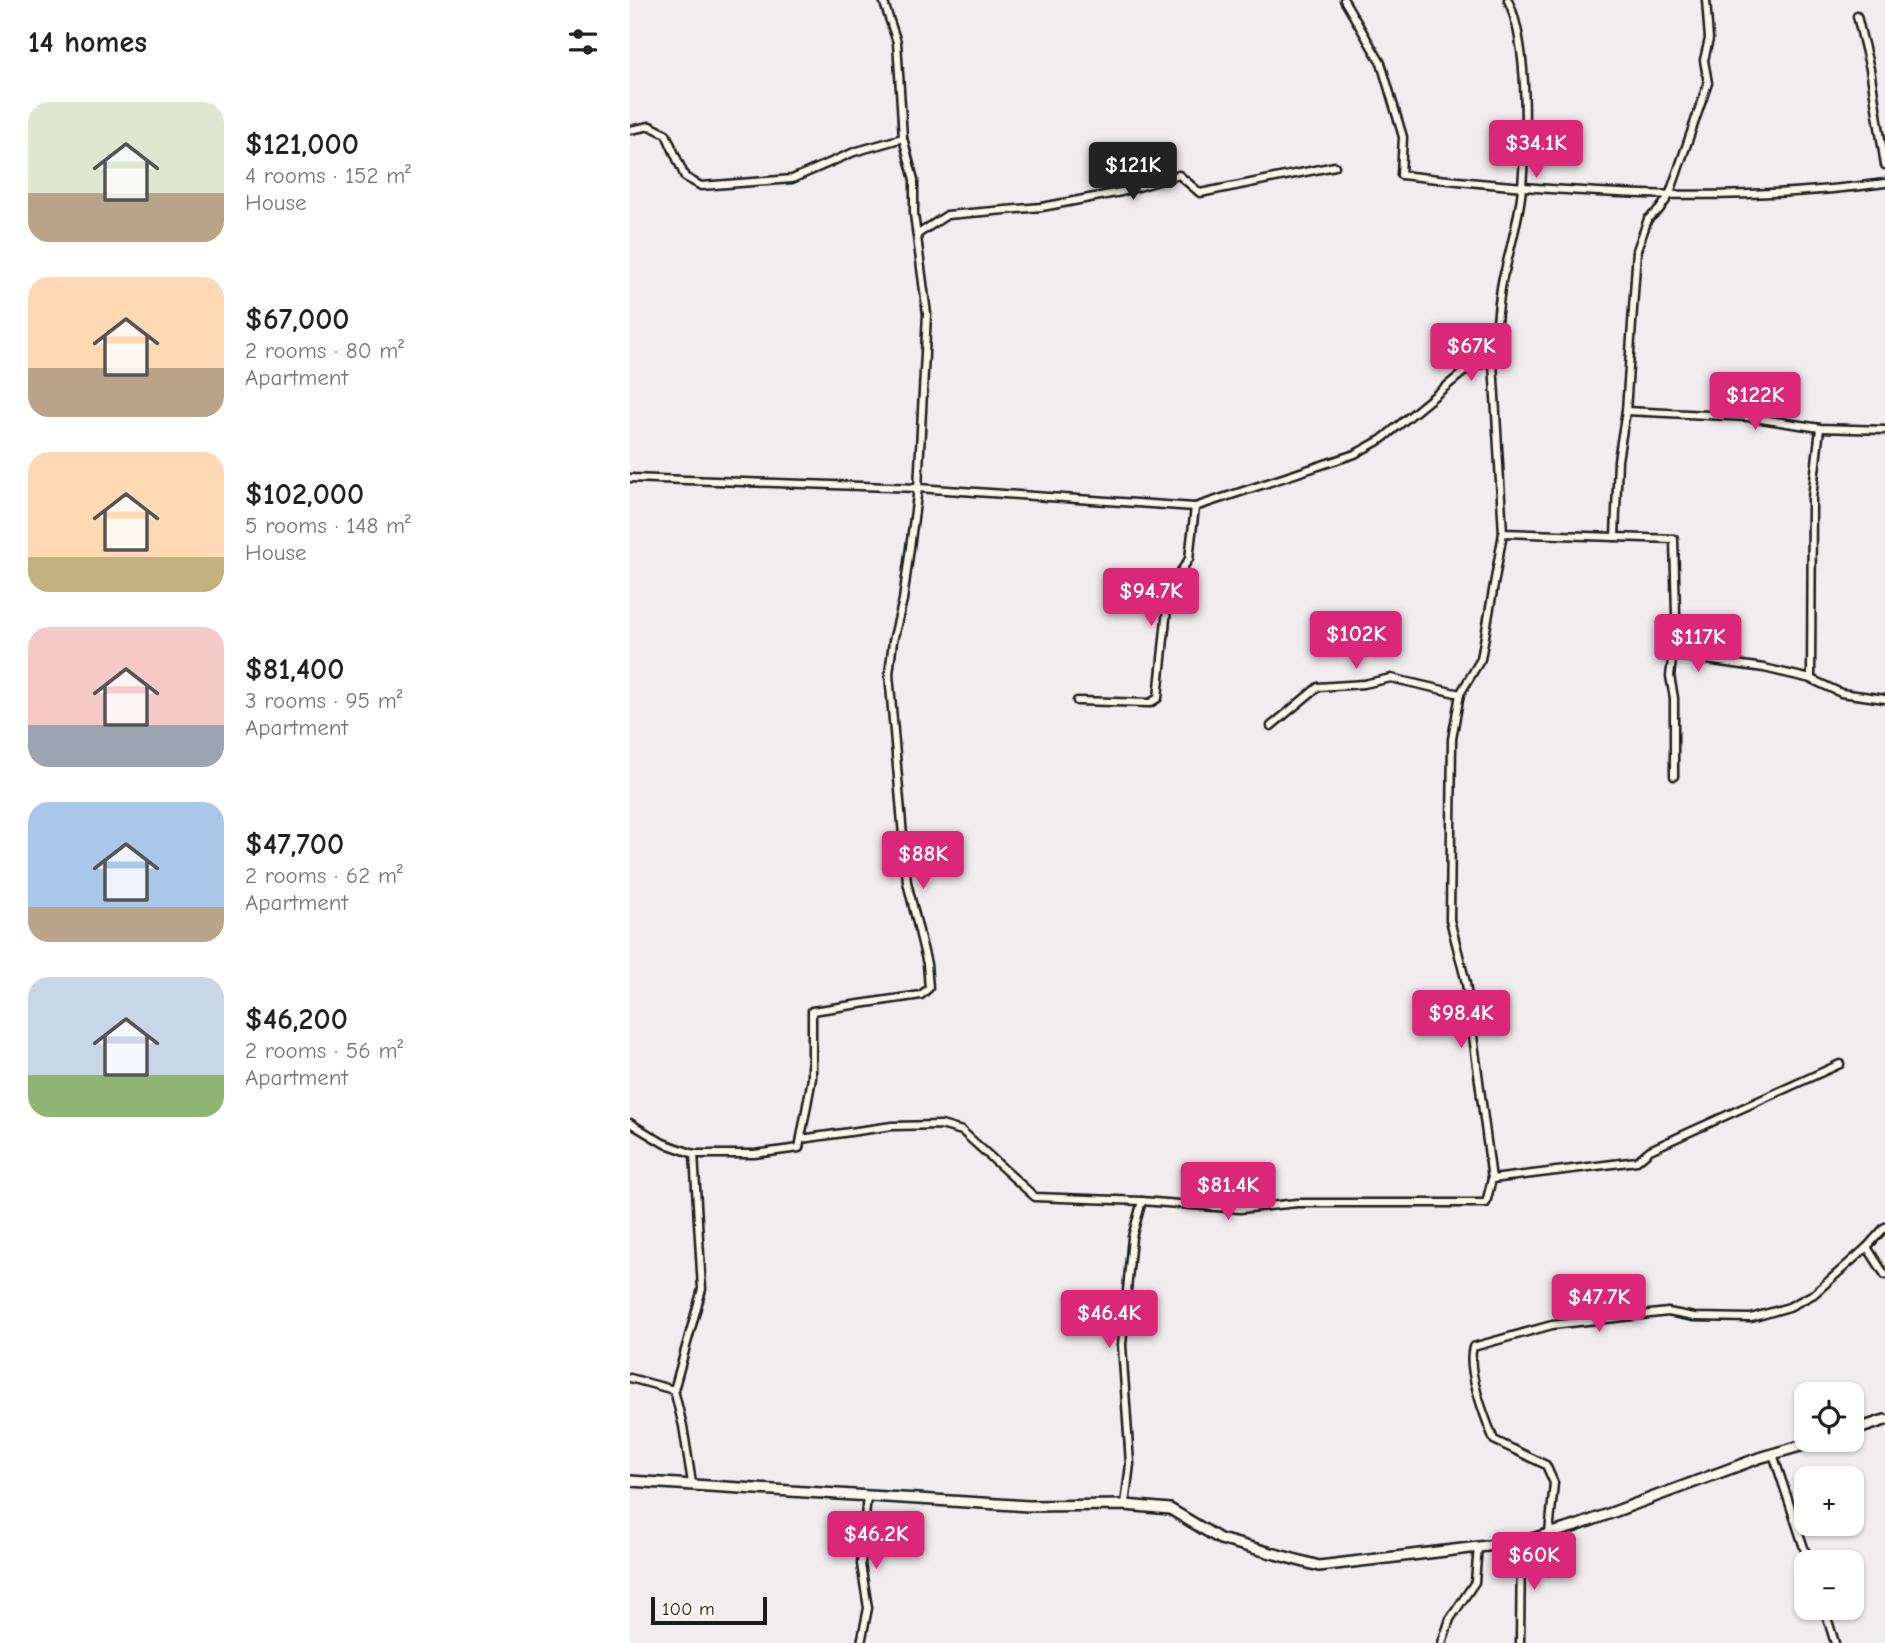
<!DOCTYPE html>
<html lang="en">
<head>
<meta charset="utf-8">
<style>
	:root { --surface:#fff; --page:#f6f6f6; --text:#222; --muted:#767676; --accent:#db2777 }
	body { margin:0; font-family:"Comic Neue",sans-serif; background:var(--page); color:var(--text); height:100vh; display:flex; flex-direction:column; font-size:26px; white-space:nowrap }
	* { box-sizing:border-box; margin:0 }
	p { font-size:23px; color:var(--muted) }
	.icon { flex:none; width:38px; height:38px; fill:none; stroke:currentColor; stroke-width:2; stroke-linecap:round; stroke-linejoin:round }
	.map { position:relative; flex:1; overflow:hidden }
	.details { display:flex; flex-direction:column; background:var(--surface); width:630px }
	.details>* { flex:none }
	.fabs { position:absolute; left:1164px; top:1382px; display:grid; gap:14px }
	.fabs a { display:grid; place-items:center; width:70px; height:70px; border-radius:14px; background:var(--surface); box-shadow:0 2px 5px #0004; font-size:35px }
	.scale { position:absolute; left:21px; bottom:18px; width:116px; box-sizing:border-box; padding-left:7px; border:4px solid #1c1c1c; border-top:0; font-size:19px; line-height:24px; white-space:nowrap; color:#1c1c1c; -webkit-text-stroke:5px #fbf7ec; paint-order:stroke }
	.price { position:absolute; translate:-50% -60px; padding:0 16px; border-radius:7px; background:var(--accent); color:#fff; font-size:23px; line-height:46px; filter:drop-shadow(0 2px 4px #0008) }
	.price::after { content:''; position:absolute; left:50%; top:42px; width:21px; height:16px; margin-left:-10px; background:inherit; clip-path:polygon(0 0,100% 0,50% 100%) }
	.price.current { background:#222; color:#fff }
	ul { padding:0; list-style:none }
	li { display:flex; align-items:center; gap:21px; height:175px; padding:0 28px }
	li span { display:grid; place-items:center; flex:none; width:196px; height:140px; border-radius:21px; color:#555 }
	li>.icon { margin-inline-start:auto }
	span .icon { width:84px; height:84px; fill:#fffc; stroke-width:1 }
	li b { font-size:30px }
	h2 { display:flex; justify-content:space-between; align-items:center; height:84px; padding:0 28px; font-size:30px }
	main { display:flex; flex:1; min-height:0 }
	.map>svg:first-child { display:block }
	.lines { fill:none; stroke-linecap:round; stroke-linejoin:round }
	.street-casing { stroke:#1c1c1c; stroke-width:11 }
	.secondary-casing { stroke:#1c1c1c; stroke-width:14 }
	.street { stroke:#fbf7ec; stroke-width:6 }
	.secondary { stroke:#fbf7ec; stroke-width:9 }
</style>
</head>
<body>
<main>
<section class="details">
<h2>14 homes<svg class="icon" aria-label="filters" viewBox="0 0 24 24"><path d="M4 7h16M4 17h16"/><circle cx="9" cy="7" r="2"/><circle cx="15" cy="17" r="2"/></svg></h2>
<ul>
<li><span style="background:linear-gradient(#dfe7d0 65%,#b9a48a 0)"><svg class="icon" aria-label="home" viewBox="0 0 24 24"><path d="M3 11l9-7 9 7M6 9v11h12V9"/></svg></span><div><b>$121,000</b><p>4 rooms · 152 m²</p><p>House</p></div></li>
<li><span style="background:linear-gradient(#ffd9b3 65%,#b9a48a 0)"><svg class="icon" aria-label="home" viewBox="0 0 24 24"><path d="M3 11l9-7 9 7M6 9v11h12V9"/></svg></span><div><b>$67,000</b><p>2 rooms · 80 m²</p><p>Apartment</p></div></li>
<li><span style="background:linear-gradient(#ffd9b3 75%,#c2b280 0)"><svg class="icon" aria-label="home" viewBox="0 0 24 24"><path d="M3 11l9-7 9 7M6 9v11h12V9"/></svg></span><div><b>$102,000</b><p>5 rooms · 148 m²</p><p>House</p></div></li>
<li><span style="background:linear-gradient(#f6c9c9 70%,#9aa5b1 0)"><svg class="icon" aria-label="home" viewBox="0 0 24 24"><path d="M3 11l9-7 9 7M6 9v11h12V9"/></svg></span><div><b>$81,400</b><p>3 rooms · 95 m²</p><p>Apartment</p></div></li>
<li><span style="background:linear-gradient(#a9c7e8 75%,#b9a48a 0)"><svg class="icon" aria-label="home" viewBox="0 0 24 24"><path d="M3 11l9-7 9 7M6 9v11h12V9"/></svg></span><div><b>$47,700</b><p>2 rooms · 62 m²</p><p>Apartment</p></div></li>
<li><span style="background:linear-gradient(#c9d6e8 70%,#8fb573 0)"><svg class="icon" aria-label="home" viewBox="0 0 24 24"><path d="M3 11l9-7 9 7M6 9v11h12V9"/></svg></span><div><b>$46,200</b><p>2 rooms · 56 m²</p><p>Apartment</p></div></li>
</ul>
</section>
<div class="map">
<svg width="1255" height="1643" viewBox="0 0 1255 1643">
	<rect width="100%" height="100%" fill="#f1edee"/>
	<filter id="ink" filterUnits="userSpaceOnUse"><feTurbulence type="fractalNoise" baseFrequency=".0143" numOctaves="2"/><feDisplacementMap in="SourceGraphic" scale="14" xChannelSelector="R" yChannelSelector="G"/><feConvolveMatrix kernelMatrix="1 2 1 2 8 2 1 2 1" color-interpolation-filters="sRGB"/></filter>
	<g filter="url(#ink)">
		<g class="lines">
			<!-- street casing -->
			<g class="street-casing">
				<g id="street">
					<path d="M714,0L751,63L773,137L771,175C932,193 1094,205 1255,183"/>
					<path d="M1227,16L1240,69L1255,165"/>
					<path d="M0,130L20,126L36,134L55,177L71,186L162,179L224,152L273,138L267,42L254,3"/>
					<path d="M288,234L317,215L412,207L491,192L549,175L570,193L705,166"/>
					<path d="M863,362C865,346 870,278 875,271C881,244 890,215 892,187C896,136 899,46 878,0"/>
					<path d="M996,411L1118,417L1190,428L1255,430"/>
					<path d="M0,478L288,488L565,507L725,454L752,439L841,366L863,362L873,533L985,537L988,460L996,411L1007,250L1018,219L1029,210L1039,196L1078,83L1074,60L1079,39L1076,0"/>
					<path d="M873,533L851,659L830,694L822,739L820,920L836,983L862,1179L1007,1161L1020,1150L1210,1064"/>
					<path d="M985,537L1044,539L1047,652L1055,657L1134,668L1181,679L1211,693L1255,699"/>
					<path d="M1181,679L1182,498L1190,428"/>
					<path d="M447,701L520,703L528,698L539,589L559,559L565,507"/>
					<path d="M641,726L688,687L734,684L761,678L830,694"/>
					<path d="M1044,776V698L1040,676L1042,660L1047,652"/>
					<path d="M0,1123L33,1143L64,1154"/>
					<path d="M171,1139L262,1126L311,1125L332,1131L405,1197L512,1201L610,1209L667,1203H856L862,1179"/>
					<path d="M1237,1247L1255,1275"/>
					<path d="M0,1378L44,1390L72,1289L64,1154H124L169,1148L182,1078V1011L291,995L299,988L297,964L277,882L259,674L263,641L273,600L288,488L297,314L284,214V180L273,138"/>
					<path d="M44,1390L53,1426L62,1483"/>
					<path d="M1143,1454L1179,1563"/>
					<path d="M495,1505L500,1464L492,1345L502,1237L512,1201"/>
					<path d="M919,1533L924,1483L916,1465L864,1440C855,1418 836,1370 843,1347L922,1325L1038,1312L1064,1317L1121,1318L1159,1307L1184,1294L1237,1247L1255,1227"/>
					<path d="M1194,1608L1205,1643"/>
					<path d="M231,1643L238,1608L231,1564L237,1495"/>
					<path d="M812,1643L820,1619L845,1582L848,1546"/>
					<path d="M890,1643L891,1542"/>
				</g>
			</g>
			<!-- secondary casing -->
			<g class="secondary-casing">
				<g id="secondary">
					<path d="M1222,1431L1255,1420"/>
					<path d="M0,1481L399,1506L495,1505L540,1509L590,1539L689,1566L891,1542L946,1526L1129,1458L1191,1440"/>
				</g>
			</g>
			<!-- street -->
			<use href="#street" class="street"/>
			<!-- secondary -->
			<use href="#secondary" class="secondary"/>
		</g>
	</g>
</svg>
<div class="fabs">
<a><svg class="icon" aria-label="locate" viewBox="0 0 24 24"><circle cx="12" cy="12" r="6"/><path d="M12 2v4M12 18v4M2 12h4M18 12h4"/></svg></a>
<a>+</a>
<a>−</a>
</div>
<div class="scale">100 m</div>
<b class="price" style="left:906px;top:180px">$34.1K</b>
<b class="price current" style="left:503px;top:202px">$121K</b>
<b class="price" style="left:841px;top:383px">$67K</b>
<b class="price" style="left:1125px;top:432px">$122K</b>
<b class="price" style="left:521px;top:628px">$94.7K</b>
<b class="price" style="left:726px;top:671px">$102K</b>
<b class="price" style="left:1068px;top:674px">$117K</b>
<b class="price" style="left:293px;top:891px">$88K</b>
<b class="price" style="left:831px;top:1050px">$98.4K</b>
<b class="price" style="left:598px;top:1222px">$81.4K</b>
<b class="price" style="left:969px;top:1334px">$47.7K</b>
<b class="price" style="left:479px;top:1350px">$46.4K</b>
<b class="price" style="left:246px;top:1571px">$46.2K</b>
<b class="price" style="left:904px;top:1592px">$60K</b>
</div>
</main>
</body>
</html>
